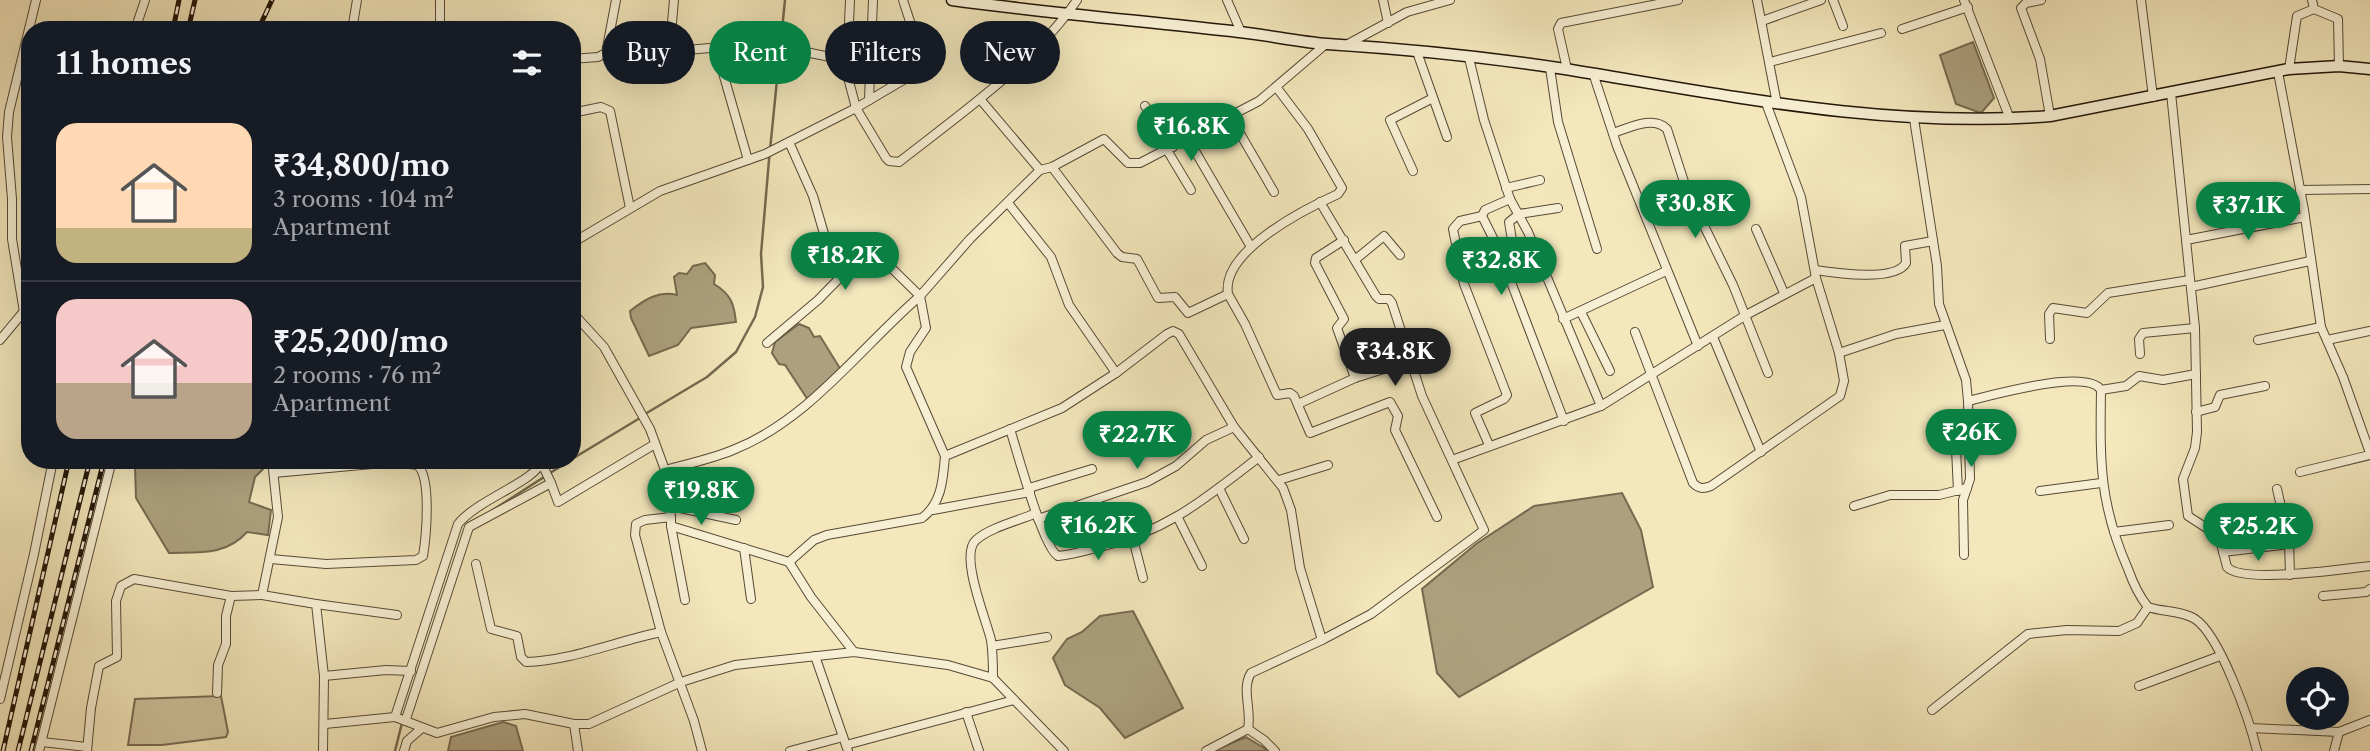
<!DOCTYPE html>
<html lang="en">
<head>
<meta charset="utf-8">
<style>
	:root { --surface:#171b24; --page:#20242c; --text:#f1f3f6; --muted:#9ea1a6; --line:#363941; --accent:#0b8043 }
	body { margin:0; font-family:"Libre Caslon Text",serif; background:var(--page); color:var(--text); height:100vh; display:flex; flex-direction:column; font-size:26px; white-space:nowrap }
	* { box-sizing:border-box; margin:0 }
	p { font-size:23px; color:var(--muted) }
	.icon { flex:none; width:38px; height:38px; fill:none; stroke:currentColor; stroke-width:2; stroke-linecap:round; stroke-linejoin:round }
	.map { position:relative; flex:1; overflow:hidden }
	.panel { position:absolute; left:21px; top:21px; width:560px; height:448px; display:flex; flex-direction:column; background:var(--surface); border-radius:28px; box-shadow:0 7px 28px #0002 }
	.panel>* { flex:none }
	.guide { position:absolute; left:602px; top:21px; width:665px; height:63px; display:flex; gap:14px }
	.buttons { position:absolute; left:2286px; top:667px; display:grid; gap:14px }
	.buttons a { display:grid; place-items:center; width:63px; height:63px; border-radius:50%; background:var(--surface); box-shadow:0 7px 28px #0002; font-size:35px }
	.price { position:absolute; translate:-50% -60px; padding:0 16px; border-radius:24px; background:var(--accent); color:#fff; font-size:23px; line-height:46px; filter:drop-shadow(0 2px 4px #0008) }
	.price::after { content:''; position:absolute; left:50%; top:42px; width:21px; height:16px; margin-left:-10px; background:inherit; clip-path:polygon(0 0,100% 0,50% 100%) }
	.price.selected { background:#222; color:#fff }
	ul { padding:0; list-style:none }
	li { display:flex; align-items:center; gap:21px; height:175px; padding:0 35px }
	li+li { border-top:2px solid var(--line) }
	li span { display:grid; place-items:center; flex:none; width:196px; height:140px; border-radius:21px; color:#555 }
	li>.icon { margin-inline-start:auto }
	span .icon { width:84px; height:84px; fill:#fffc; stroke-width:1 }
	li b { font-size:30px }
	h2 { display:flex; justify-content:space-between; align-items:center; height:84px; padding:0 35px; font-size:30px }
	.chip { padding:0 24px; border-radius:32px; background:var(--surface); box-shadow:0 7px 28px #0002; font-size:24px; line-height:63px }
	.chip.selected { background:var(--accent); color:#fff }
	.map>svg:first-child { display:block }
	.green { fill:#d0c39d; stroke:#7a6c53; stroke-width:2 }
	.water { fill:#aca07e; stroke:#75694f; stroke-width:2 }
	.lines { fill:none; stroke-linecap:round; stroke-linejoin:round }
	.stream { stroke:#75694f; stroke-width:2.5 }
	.street-casing { stroke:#574a36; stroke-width:10 }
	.secondary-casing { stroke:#231609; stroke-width:13 }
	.street { stroke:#f7efd3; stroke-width:8 }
	.secondary { stroke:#f7efd3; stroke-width:10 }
	.rail-casing { stroke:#231609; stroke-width:5 }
	.rail { stroke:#f7efd3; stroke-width:2.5; stroke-dasharray:8; stroke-linecap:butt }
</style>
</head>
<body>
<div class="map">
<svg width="2370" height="751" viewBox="0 0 2370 751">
	<rect width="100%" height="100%" fill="#f3e7bb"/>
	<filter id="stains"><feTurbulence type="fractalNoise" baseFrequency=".00286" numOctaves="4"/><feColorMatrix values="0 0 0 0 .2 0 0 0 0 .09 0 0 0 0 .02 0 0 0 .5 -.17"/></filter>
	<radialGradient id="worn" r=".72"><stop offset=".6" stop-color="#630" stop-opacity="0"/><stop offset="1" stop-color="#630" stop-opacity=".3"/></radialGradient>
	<!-- green -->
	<path class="green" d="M221,696L228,732L226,737L162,745H128L135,699Z"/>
	<!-- water -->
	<g class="water">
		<path d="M1973,42L1994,98L1981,113L1956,104L1940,55Z"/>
		<path d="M705,263L715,275L714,284C731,294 734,304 736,322L691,328L678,345L649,356L631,318L630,311C644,300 659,290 677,295L674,277L679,273L687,274L693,266Z"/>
		<path d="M799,324L809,328L814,337L820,336L841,370L808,400L785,365L779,364L772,353L775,342Z"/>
		<path d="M160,460H257L263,469L255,477L249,502L271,510L268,535L247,532C226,556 198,552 169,553L136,498L135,466Z"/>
		<path d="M1622,493L1641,530L1653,587L1459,697L1437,673L1422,589L1476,544L1534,506Z"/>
		<path d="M1133,611L1183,708L1125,738L1100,708L1065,685L1053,658L1067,639L1082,632L1100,616Z"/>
		<path d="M503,722L516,726L523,751H448L451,737Z"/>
		<path d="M1246,737L1269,751H1213Z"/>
	</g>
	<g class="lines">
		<!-- stream -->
		<g class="stream">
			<path d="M645,414L707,377L736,352L755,317L763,287L761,254L769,160L785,0"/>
			<path d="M572,459L640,418"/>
			<path d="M550,473L571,460"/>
			<path d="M471,524L544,477"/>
			<path d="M395,751L405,711"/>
		</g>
		<!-- street casing -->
		<g class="street-casing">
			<g id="street">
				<path d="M674,0L670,45L675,51L710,48L717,52L748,160"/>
				<path d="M1227,0L1241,32"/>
				<path d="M1383,0L1388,23"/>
				<path d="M1757,0L1777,104"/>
				<path d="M1833,0L1843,26"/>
				<path d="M1964,0L2010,119"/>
				<path d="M2041,0L2026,3L2021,8L2040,59L2050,116"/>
				<path d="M2141,0L2153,97"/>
				<path d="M2312,0L2314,9L2338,19L2339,66"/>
				<path d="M1762,21L1821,0"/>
				<path d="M1902,29L1968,7"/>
				<path d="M135,30L145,0"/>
				<path d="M352,30L357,0"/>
				<path d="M440,30V0"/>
				<path d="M1348,44L1407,12L1450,0"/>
				<path d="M786,48L835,58L845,66L856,108L886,158L889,161L899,162C958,116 1035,62 1077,0"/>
				<path d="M1417,52L1447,137"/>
				<path d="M1469,58L1484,120L1510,199L1528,232L1601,406"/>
				<path d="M572,59L598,57L606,53L616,0"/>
				<path d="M1770,62L1881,33"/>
				<path d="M847,68L850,0"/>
				<path d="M1550,68L1558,122L1597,249"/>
				<path d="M1567,69L1558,29L1561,23L1678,0"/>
				<path d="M2289,69L2297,16L2314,9"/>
				<path d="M2278,72L2304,210L2321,327L2343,377L2370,453"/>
				<path d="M1594,76L1617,146L1698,346"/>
				<path d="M2171,93L2195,328L2197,432L2195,448L2183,479L2188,516L2219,536L2227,567C2242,584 2345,569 2370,566"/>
				<path d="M980,99L1040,170"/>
				<path d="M869,100L873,0"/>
				<path d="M1145,106L1173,147"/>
				<path d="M572,113L601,107L610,111L630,208"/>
				<path d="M1231,118L1274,192"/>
				<path d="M1914,119L1937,266L1939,304L1966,380L1968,401C1992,395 2087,368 2101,390C2100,461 2099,503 2128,569C2133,583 2139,596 2148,607C2163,612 2183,611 2195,619C2220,635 2250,722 2257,751"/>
				<path d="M1613,133C1629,128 1653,115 1667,129L1687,191L1733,285L1768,373"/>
				<path d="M1188,139L1251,247"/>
				<path d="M789,142L813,196L825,237"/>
				<path d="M1167,150L1191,190"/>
				<path d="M1052,167L1117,253L1122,257L1137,259L1158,298L1175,297L1188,313L1228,294L1245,324L1277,395L1290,393L1294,396L1310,433L1390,402L1398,416L1395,430L1437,517"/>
				<path d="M1413,171L1390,120L1433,98"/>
				<path d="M1506,188L1540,180"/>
				<path d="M2300,190L2370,189"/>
				<path d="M1510,199L1485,210L1482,216L1498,248L1564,421"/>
				<path d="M1008,203L1051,257L1069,305L1116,373L1167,334L1173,331L1179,334L1234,427L1283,488L1291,510L1300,568L1322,640"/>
				<path d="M1482,216L1460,221L1453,229L1464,284L1507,395L1504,399L1475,413L1489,445"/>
				<path d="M1756,229L1784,293"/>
				<path d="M1344,240L1316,258L1315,263L1344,319L1337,328L1355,378"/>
				<path d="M2186,240L2305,217"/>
				<path d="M572,243L660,191L765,154L856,108L910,76C927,59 909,21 903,0"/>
				<path d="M1498,248L1512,240L1509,222L1519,214L1558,208"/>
				<path d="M1356,259L1384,236L1400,255"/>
				<path d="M1815,270C1835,273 1895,282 1906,263L1905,246L1933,241"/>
				<path d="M2191,287L2310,261"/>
				<path d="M1228,294C1221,251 1305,209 1338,194L1342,188L1308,129L1277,88"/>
				<path d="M572,312L604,347L650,429L665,470L671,517"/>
				<path d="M1581,312L1610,371"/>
				<path d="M30,315L24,312L12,239V199L7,137L9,112L36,0"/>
				<path d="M1563,319L1666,271"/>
				<path d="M1635,332L1693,483C1699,489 1703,489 1711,486L1840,396L1844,381L1839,353L1816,278L1801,197L1766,103"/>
				<path d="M1713,337L1761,452"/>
				<path d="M2050,339L2049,314L2053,308L2087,313L2108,293L2190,280"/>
				<path d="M0,340L30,304"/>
				<path d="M2258,340L2321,327"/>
				<path d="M2327,340L2370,331"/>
				<path d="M1839,353L1896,334L1945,325"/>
				<path d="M2140,354L2139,339L2143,333L2195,328"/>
				<path d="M2101,390L2126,386L2139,376L2163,380L2196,374"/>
				<path d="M1298,404L1355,378L1412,360"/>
				<path d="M2196,412L2215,407L2220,395L2265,386"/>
				<path d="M1010,429C1017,451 1043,548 1058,556C1072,555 1087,550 1100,547C1168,531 1206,498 1259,457"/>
				<path d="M1956,449L1958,491"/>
				<path d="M945,456L906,367L910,352L926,328L920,296L970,239L1040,170L1052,167L1104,139L1128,163H1140L1259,101L1326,44"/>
				<path d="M272,460L278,517L262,595L316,604L324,676L323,751"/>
				<path d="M1452,460L1601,406L1746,315L1816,278"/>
				<path d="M542,464L551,483"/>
				<path d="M665,470C688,464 711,459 733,450C809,420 860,348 920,296L870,247L818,300L767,343"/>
				<path d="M2300,472L2370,455"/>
				<path d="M1279,480L1328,465"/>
				<path d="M1029,488L1092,469"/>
				<path d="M1219,488L1244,539"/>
				<path d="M2277,489L2289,541L2290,575"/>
				<path d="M2040,491L2101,483"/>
				<path d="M671,506L736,520"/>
				<path d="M1854,506L1890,495H1939L1967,488"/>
				<path d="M933,510L1030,492"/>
				<path d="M1178,518L1202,566"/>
				<path d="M1038,519L1147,482L1176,466L1206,440L1234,427"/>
				<path d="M671,526L685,600"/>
				<path d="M2114,532L2169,525"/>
				<path d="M1133,539L1143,578"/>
				<path d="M744,548L751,599"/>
				<path d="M2223,552L2290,544"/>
				<path d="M1964,555L1963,500L1970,479L1968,401"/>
				<path d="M271,559L326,564L416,560L423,556C426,538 432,476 417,465L394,462L274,473"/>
				<path d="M789,562L811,597L854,652"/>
				<path d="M476,564L491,629L517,636L521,657L526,662C570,661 617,641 661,632"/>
				<path d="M2323,596L2366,592L2370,589"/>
				<path d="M316,604L397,615"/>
				<path d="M992,646L1047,637"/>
				<path d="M815,656L848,751"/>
				<path d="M324,676L386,670L411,671"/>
				<path d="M993,678C993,665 993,653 991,640C986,619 959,555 976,540C991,527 1018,521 1036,513"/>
				<path d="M2139,686L2220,656"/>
				<path d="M217,693L218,665L226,644V616L231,596"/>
				<path d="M0,699L34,554L53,460"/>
				<path d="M1932,710L2028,634L2067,630L2119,631L2137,623L2148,607"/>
				<path d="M966,712L979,751"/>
				<path d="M395,717L458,524C478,499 535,482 543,460"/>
				<path d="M406,719L469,527L551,483L558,502L655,444"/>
				<path d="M325,724L395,717L437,733L494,717L525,714L574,724H589L681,682L735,665L854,652L948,665L993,678L1064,751"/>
				<path d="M574,724L578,751"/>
				<path d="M2251,728L2339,732L2370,720"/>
				<path d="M1248,729C1252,710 1241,689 1251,673L1322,640L1371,614L1484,530L1422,396L1392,303L1389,299H1379L1376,296L1320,202"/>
				<path d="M42,742L87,747"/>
				<path d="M846,745L1014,700"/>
				<path d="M39,751L112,460"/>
				<path d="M87,751L91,708L99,666L117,657L116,601L121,586L134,579L231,596L262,595"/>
				<path d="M404,751L407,741L422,728"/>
				<path d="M702,751L694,721L661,632L635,535L636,524L645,520L671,517V526L789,562L814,540L827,535L922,518C942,503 943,479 945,456L1062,408L1116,373"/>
				<path d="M790,751L843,737"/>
				<path d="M1206,751L1248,729L1264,740L1275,751"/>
				<path d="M2334,751L2339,732"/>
			</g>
		</g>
		<!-- secondary casing -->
		<g class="secondary-casing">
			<path id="secondary" d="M952,0C1048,13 1143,21 1239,32C1269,35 1298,42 1327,44C1406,49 1487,57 1565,69C1726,95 1887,129 2050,116L2289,69L2339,66L2370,69"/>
		</g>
		<!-- street -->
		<use href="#street" class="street"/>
		<!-- secondary -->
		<use href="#secondary" class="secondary"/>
		<!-- rail casing -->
		<g class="rail-casing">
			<g id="rail">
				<path d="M173,30L179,0"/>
				<path d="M188,30L195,0"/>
				<path d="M258,30L272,0"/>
				<path d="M3,751L69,460"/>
				<path d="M18,751L90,460"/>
				<path d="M31,751L104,460"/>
			</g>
		</g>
		<!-- rail -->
		<use href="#rail" class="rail"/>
	</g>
	<rect width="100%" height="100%" filter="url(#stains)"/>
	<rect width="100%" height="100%" fill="url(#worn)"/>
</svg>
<div class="buttons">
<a><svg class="icon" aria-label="locate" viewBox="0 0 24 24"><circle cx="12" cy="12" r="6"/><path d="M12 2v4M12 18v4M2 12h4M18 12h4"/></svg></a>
</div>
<b class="price" style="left:1191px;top:163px">₹16.8K</b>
<b class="price" style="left:1695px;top:240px">₹30.8K</b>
<b class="price" style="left:2248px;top:242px">₹37.1K</b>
<b class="price" style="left:845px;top:292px">₹18.2K</b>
<b class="price" style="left:1501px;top:297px">₹32.8K</b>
<b class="price selected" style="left:1395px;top:388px">₹34.8K</b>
<b class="price" style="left:1971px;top:469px">₹26K</b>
<b class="price" style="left:1137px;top:471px">₹22.7K</b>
<b class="price" style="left:701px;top:527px">₹19.8K</b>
<b class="price" style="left:1098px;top:562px">₹16.2K</b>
<b class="price" style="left:2258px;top:563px">₹25.2K</b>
<div class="guide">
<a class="chip">Buy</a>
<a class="chip selected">Rent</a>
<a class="chip">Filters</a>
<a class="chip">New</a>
</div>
<section class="panel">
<h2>11 homes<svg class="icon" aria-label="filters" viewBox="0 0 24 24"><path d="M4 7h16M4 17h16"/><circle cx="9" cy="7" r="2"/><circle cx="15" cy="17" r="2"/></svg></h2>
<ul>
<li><span style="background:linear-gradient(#ffd9b3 75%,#c2b280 0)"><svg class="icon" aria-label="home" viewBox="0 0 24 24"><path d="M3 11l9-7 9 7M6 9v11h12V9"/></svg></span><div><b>₹34,800/mo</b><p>3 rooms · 104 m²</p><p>Apartment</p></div></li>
<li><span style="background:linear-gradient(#f6c9c9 60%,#b9a48a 0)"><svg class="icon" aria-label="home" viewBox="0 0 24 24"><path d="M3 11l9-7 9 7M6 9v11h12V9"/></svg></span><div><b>₹25,200/mo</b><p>2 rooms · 76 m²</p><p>Apartment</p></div></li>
</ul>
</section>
</div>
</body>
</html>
